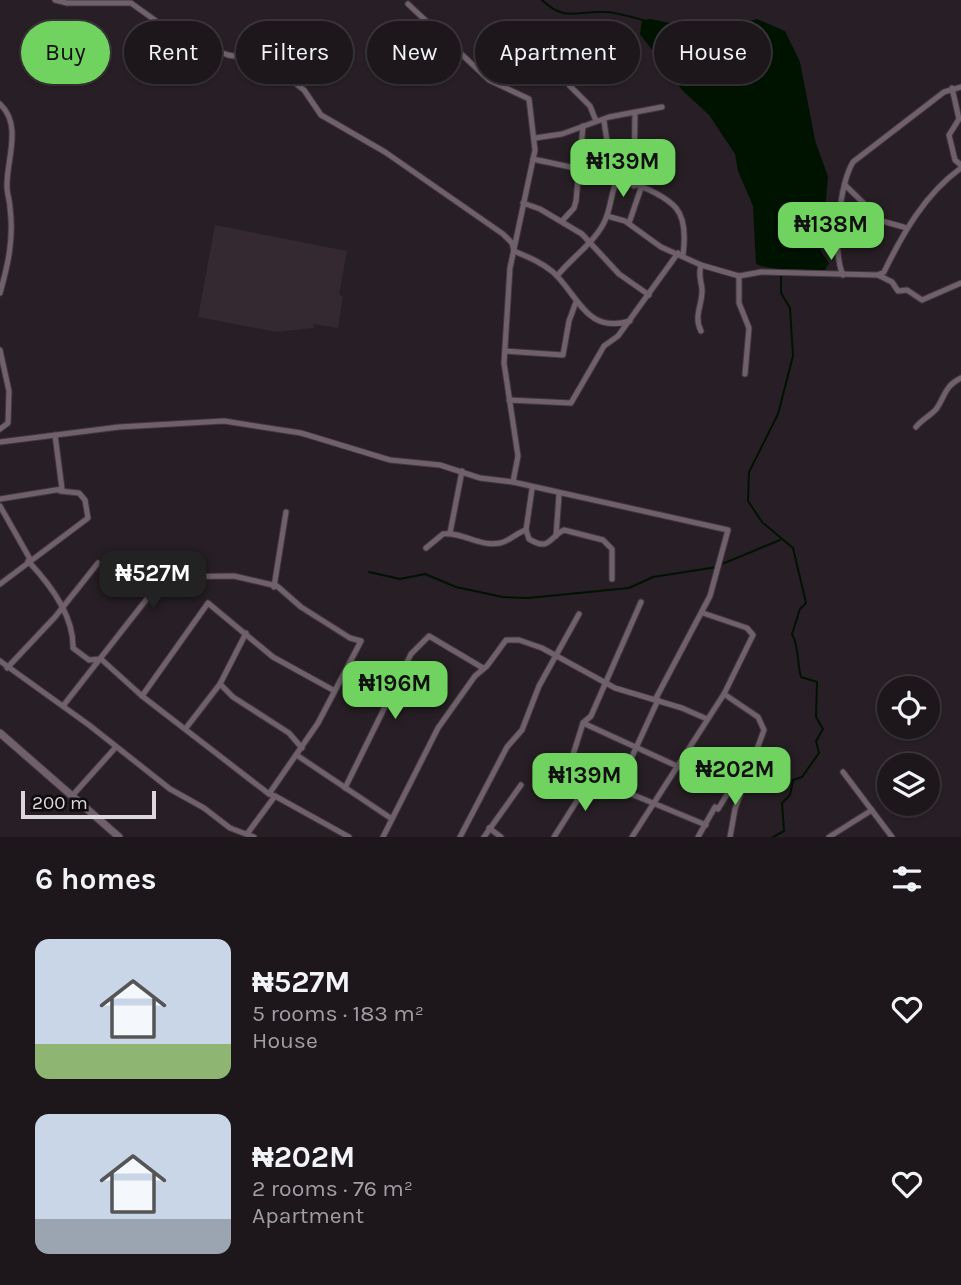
<!DOCTYPE html>
<html lang="en">
<head>
<meta charset="utf-8">
<style>
	:root { --surface:#1d171c; --page:#2a2429; --text:#f1f3f6; --muted:#a09fa3; --line:#3b363b; --accent:#70d35f }
	body { margin:0; font-family:Karla,sans-serif; background:var(--page); color:var(--text); height:100vh; display:flex; flex-direction:column; font-size:26px; white-space:nowrap }
	* { box-sizing:border-box; margin:0 }
	p { font-size:23px; color:var(--muted) }
	.icon { flex:none; width:38px; height:38px; fill:none; stroke:currentColor; stroke-width:2; stroke-linecap:round; stroke-linejoin:round }
	.map { position:relative; height:837px; overflow:hidden }
	.side { display:flex; flex-direction:column; background:var(--surface); flex:1 }
	.side>* { flex:none }
	.hud { position:absolute; left:21px; top:21px; width:920px; height:63px; display:flex; gap:14px }
	.buttons { position:absolute; left:877px; top:676px; display:grid; gap:14px }
	.buttons a { display:grid; place-items:center; width:63px; height:63px; border-radius:50%; background:var(--surface); box-shadow:0 2px 5px #0004,0 0 0 2px var(--line); font-size:35px }
	.scale { position:absolute; left:21px; bottom:18px; width:135px; box-sizing:border-box; padding-left:7px; border:4px solid #dcd7db; border-top:0; font-size:19px; line-height:24px; white-space:nowrap; color:#dcd7db; -webkit-text-stroke:5px #0e0a0d; paint-order:stroke }
	.price { position:absolute; translate:-50% -60px; padding:0 16px; border-radius:14px; background:var(--accent); color:#111; font-size:23px; line-height:46px; filter:drop-shadow(0 2px 4px #0008) }
	.price::after { content:''; position:absolute; left:50%; top:42px; width:21px; height:16px; margin-left:-10px; background:inherit; clip-path:polygon(0 0,100% 0,50% 100%) }
	.price.selected { background:#222; color:#fff }
	ul { padding:0; list-style:none }
	li { display:flex; align-items:center; gap:21px; height:175px; padding:0 35px }
	li span { display:grid; place-items:center; flex:none; width:196px; height:140px; border-radius:14px; color:#555 }
	li>.icon { margin-inline-start:auto }
	span .icon { width:84px; height:84px; fill:#fffc; stroke-width:1 }
	li b { font-size:30px }
	h2 { display:flex; justify-content:space-between; align-items:center; height:84px; padding:0 35px; font-size:30px }
	.chip { padding:0 24px; border-radius:32px; background:var(--surface); box-shadow:0 2px 5px #0004,0 0 0 2px var(--line); font-size:24px; line-height:63px }
	.chip.selected { background:var(--accent); color:#111 }
	.map>svg:first-child { display:block }
	.built { fill:#342831 }
	.water { fill:#001300 }
	.lines { fill:none; stroke-linecap:round; stroke-linejoin:round }
	.stream { stroke:#001300; stroke-width:2 }
	.minor-casing { stroke:#40393e; stroke-width:7 }
	.tertiary-casing { stroke:#40393e; stroke-width:9 }
	.minor { stroke:#70606c; stroke-width:5 }
	.tertiary { stroke:#70606c; stroke-width:7 }
</style>
</head>
<body>
<div class="map">
<svg width="961" height="837" viewBox="0 0 961 837">
	<rect width="100%" height="100%" fill="#271f25"/>
	<!-- built -->
	<path class="built" d="M215,225L347,251L339,295L343,296L338,328L314,324L313,328L276,332L198,317Z"/>
	<!-- water -->
	<path class="water" d="M651,19L710,32L757,19L785,31L800,62L815,140L828,177L821,252L829,263L824,272C800,267 779,273 756,264L753,206L738,171L735,154L709,115L683,91L640,34L642,20Z"/>
	<g class="lines">
		<!-- stream -->
		<g class="stream">
			<path d="M542,0C565,22 576,11 604,12C617,12 631,17 643,20"/>
			<path d="M722,564L780,540"/>
			<path d="M369,572L400,579L425,574L456,587L503,597L528,598L629,588L653,577L717,567"/>
			<path d="M773,837L784,831L782,803L790,795L793,780L802,777L819,753L816,741L823,729L816,717L817,682L801,677C797,663 799,646 792,634L800,609L806,603L793,548L762,522L748,501L749,472L778,414L793,356L790,308L781,293V276"/>
		</g>
		<!-- minor casing -->
		<g class="minor-casing">
			<g id="minor">
				<path d="M55,0L67,3H131L177,36L228,55L247,58L290,79L304,90L321,115L385,152L503,234L512,243L514,251C528,257 541,262 553,272C579,296 586,334 630,321"/>
				<path d="M408,4L489,80L529,99L535,150L510,268L504,363L518,456L513,482"/>
				<path d="M569,85L590,106L596,121"/>
				<path d="M952,88L959,119L949,135L955,160L961,165"/>
				<path d="M0,104C23,125 6,161 7,187C7,194 10,201 10,208C14,238 8,265 0,293"/>
				<path d="M604,121L608,148L607,175"/>
				<path d="M535,138L562,134L609,117L662,107"/>
				<path d="M533,159C571,168 650,179 676,208C686,220 685,240 683,255"/>
				<path d="M845,185L882,221L907,228"/>
				<path d="M634,186L635,113"/>
				<path d="M523,203L540,209L582,234L619,274L649,295"/>
				<path d="M607,216L625,221L661,247L701,265L739,276L761,272L878,275L884,272C903,233 925,194 961,168"/>
				<path d="M562,221L574,208L576,201L583,126"/>
				<path d="M629,223L641,188"/>
				<path d="M701,265C698,275 701,280 702,289C703,304 693,316 701,331"/>
				<path d="M843,275C832,251 840,184 853,162L944,92L961,87"/>
				<path d="M878,275L892,282L898,291L907,290L922,300L961,283"/>
				<path d="M557,276C572,257 598,240 606,218C611,206 611,193 617,180"/>
				<path d="M739,276V303L749,328L745,374"/>
				<path d="M0,350L9,391L8,423L0,429"/>
				<path d="M505,351L563,355L569,321L576,302"/>
				<path d="M509,400L571,403L604,346L618,336L678,253"/>
				<path d="M916,427C922,419 932,415 937,408C946,394 945,386 961,378"/>
				<path d="M0,442L119,427L224,421L301,433L390,460L440,465L480,478L513,482L728,530L710,596L655,700"/>
				<path d="M532,489L526,530L529,539C550,552 549,537 564,530L603,540L612,549V579"/>
				<path d="M0,499L62,489L55,435"/>
				<path d="M0,506L30,559"/>
				<path d="M450,533L462,471"/>
				<path d="M556,536L559,495"/>
				<path d="M426,548L443,534C464,532 478,547 500,543C510,541 516,533 526,530"/>
				<path d="M28,561C49,583 74,616 73,648L89,660L101,659L142,696L269,794"/>
				<path d="M0,584L88,518L85,500L79,493L60,491"/>
				<path d="M274,587L286,512"/>
				<path d="M641,602L591,716L583,723L572,758L576,766L624,791L706,825"/>
				<path d="M246,633L220,684L233,697L289,733L302,748"/>
				<path d="M0,661L89,725L170,789L204,808L230,828L254,837"/>
				<path d="M7,668L55,617L98,563"/>
				<path d="M724,694L758,717L764,730L735,809L730,837"/>
				<path d="M142,696L208,603L273,657L333,690"/>
				<path d="M63,706L164,577L234,576L277,586L301,607L350,638L361,641L318,723L269,794L275,796L247,834"/>
				<path d="M583,723L679,767"/>
				<path d="M186,728L220,684"/>
				<path d="M298,756L392,819"/>
				<path d="M843,772L892,837"/>
				<path d="M618,787L658,700"/>
				<path d="M345,788L411,654L429,636L483,668"/>
				<path d="M72,796L116,747"/>
				<path d="M275,796L349,837"/>
				<path d="M489,828L501,837"/>
				<path d="M383,837L438,728L475,676L487,666L506,640H519L542,648L615,688L682,708L707,719"/>
				<path d="M460,837L507,747L522,730L539,686L579,614"/>
				<path d="M484,837L521,785"/>
				<path d="M554,837L580,796L588,773"/>
				<path d="M632,837L724,694L753,635L747,628L703,613"/>
				<path d="M698,837L715,807L718,809L741,772L738,771L753,758"/>
				<path d="M829,837L872,810"/>
			</g>
		</g>
		<!-- tertiary casing -->
		<g class="tertiary-casing">
			<path id="tertiary" d="M0,733L119,837"/>
		</g>
		<!-- minor -->
		<use href="#minor" class="minor"/>
		<!-- tertiary -->
		<use href="#tertiary" class="tertiary"/>
	</g>
</svg>
<div class="buttons">
<a><svg class="icon" aria-label="locate" viewBox="0 0 24 24"><circle cx="12" cy="12" r="6"/><path d="M12 2v4M12 18v4M2 12h4M18 12h4"/></svg></a>
<a><svg class="icon" aria-label="layers" viewBox="0 0 24 24"><path d="M12 4l9 5-9 5-9-5zM3 14l9 5 9-5"/></svg></a>
</div>
<div class="scale">200 m</div>
<b class="price" style="left:623px;top:199px">₦139M</b>
<b class="price" style="left:831px;top:262px">₦138M</b>
<b class="price selected" style="left:153px;top:611px">₦527M</b>
<b class="price" style="left:395px;top:721px">₦196M</b>
<b class="price" style="left:735px;top:807px">₦202M</b>
<b class="price" style="left:585px;top:813px">₦139M</b>
<div class="hud">
<a class="chip selected">Buy</a>
<a class="chip">Rent</a>
<a class="chip">Filters</a>
<a class="chip">New</a>
<a class="chip">Apartment</a>
<a class="chip">House</a>
</div>
</div>
<section class="side">
<h2>6 homes<svg class="icon" aria-label="filters" viewBox="0 0 24 24"><path d="M4 7h16M4 17h16"/><circle cx="9" cy="7" r="2"/><circle cx="15" cy="17" r="2"/></svg></h2>
<ul>
<li><span style="background:linear-gradient(#c9d6e8 75%,#8fb573 0)"><svg class="icon" aria-label="home" viewBox="0 0 24 24"><path d="M3 11l9-7 9 7M6 9v11h12V9"/></svg></span><div><b>₦527M</b><p>5 rooms · 183 m²</p><p>House</p></div><svg class="icon" aria-label="heart" viewBox="0 0 24 24"><path d="M12 20l-8-8c-3-5 5-10 8-4 3-6 11-1 8 4z"/></svg></li>
<li><span style="background:linear-gradient(#c9d6e8 75%,#9aa5b1 0)"><svg class="icon" aria-label="home" viewBox="0 0 24 24"><path d="M3 11l9-7 9 7M6 9v11h12V9"/></svg></span><div><b>₦202M</b><p>2 rooms · 76 m²</p><p>Apartment</p></div><svg class="icon" aria-label="heart" viewBox="0 0 24 24"><path d="M12 20l-8-8c-3-5 5-10 8-4 3-6 11-1 8 4z"/></svg></li>
</ul>
</section>
</body>
</html>
